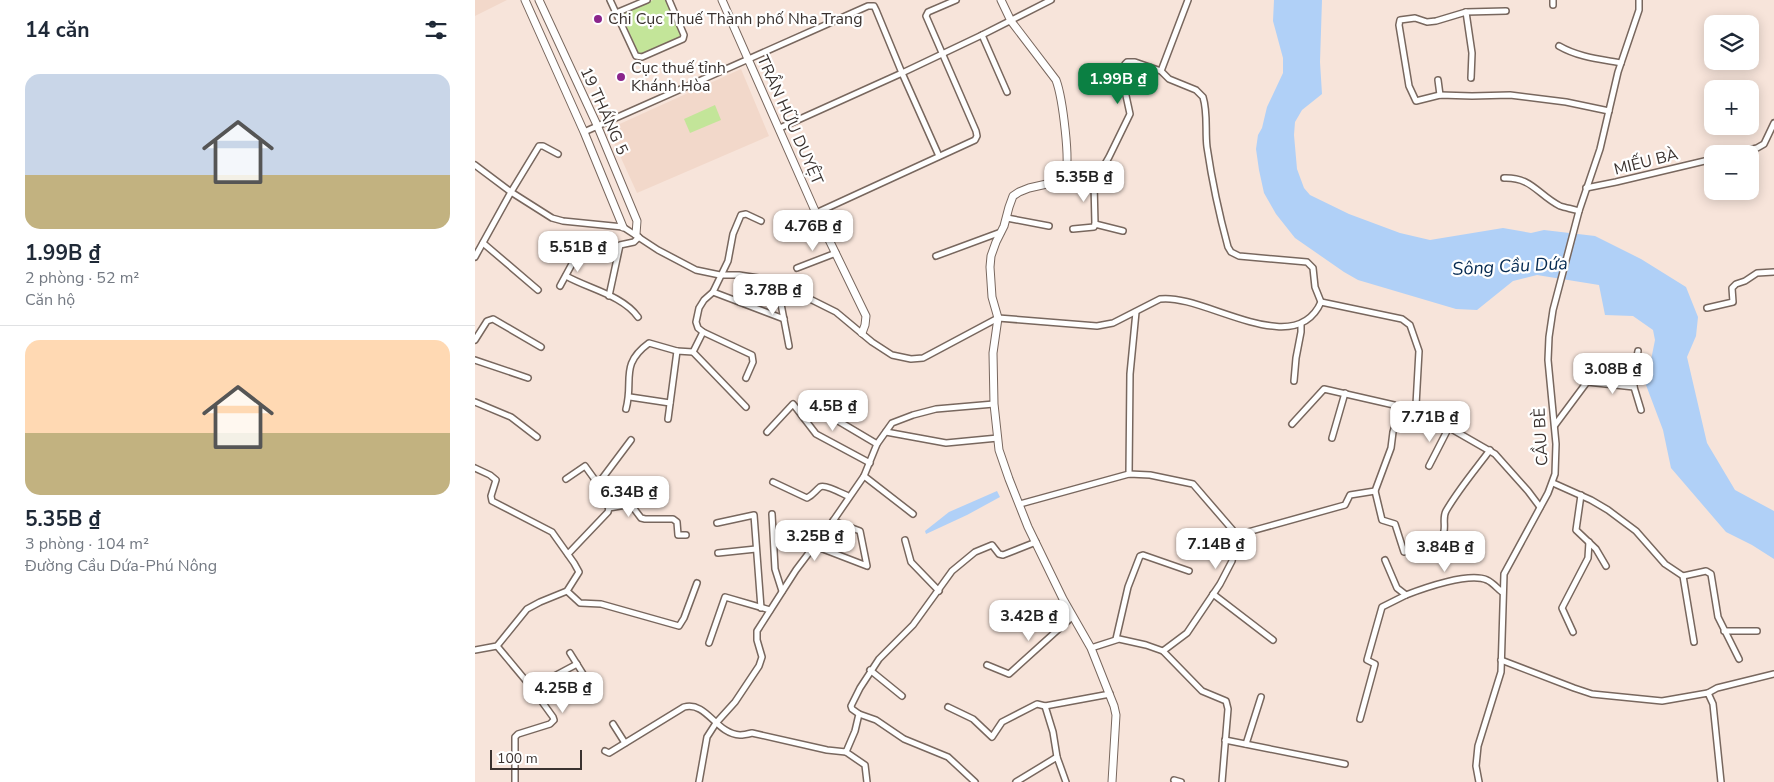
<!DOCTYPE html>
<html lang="vi">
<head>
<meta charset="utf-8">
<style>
	:root { --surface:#fff; --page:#f2f2f3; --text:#1f2937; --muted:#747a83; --line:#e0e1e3; --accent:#0b8043 }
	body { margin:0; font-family:"Nunito Sans",sans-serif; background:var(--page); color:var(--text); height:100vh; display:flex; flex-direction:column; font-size:19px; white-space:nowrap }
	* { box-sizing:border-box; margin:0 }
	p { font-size:16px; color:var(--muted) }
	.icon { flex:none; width:28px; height:28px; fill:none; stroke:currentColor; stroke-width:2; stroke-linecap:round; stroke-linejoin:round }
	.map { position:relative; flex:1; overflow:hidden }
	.details { display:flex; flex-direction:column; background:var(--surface); width:475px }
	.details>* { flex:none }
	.buttons { position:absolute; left:1229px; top:15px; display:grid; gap:10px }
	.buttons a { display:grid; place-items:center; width:55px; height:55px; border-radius:10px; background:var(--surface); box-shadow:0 2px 12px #0003; font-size:25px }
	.scale { position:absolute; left:15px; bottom:12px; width:92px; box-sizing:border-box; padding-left:5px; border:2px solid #3a322f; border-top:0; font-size:14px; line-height:18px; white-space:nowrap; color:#3a322f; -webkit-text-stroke:4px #fff; paint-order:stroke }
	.price { position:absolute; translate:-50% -42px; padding:0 11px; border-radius:10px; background:#fff; color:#222; font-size:16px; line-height:32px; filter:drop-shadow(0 1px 2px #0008) }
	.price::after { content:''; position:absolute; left:50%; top:30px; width:15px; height:11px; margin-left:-8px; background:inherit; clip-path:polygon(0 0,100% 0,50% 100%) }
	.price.selected { background:var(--accent); color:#fff }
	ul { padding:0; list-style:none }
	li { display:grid; align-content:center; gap:10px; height:265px; padding:0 25px }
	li+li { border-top:1px solid var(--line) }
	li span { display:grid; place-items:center; height:155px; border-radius:15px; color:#555 }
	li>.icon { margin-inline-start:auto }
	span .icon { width:90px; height:90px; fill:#fffc; stroke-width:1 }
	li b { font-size:21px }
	h2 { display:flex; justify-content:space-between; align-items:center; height:60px; padding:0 25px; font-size:21px }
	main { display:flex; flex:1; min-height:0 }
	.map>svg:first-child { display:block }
	.built { fill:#f2d8ca }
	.green { fill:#c3e599 }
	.water { fill:#b0d0f7 }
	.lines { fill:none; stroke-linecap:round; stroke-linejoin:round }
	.minor-casing { stroke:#78675e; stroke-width:8 }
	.tertiary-casing { stroke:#78675e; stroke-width:9 }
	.minor { stroke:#fff; stroke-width:5 }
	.tertiary { stroke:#fff; stroke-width:7 }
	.poi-dot { fill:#8b258c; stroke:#fff; stroke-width:2 }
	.labels { text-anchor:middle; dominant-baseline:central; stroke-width:4.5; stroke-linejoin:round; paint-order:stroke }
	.poi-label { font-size:16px; fill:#3a322f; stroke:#fff; text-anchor:start }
	.street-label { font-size:16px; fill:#3a322f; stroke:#fff }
	.water-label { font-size:18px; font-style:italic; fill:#052a52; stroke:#fff }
</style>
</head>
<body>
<main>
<section class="details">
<h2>14 căn<svg class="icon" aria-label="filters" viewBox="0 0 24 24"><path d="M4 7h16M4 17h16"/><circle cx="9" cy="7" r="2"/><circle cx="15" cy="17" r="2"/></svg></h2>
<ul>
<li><span style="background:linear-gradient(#c9d6e8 65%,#c2b280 0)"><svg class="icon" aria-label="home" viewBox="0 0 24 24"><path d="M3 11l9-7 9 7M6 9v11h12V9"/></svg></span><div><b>1.99B ₫</b><p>2 phòng · 52 m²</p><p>Căn hộ</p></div></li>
<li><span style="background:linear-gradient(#ffd9b3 60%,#c2b280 0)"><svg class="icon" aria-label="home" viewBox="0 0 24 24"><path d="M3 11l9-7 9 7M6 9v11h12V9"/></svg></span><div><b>5.35B ₫</b><p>3 phòng · 104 m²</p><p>Đường Cầu Dứa-Phú Nông</p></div></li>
</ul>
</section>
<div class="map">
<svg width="1299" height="782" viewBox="0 0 1299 782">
	<rect width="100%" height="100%" fill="#f7e4da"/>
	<!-- built -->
	<g class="built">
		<path d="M0,0H32L0,16Z"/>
		<path d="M266,69L294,136L162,193L136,136L138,127Z"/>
	</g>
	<!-- green -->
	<g class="green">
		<path d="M178,0H191L206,36L166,55L164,54L146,14Z"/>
		<path d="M240,105L246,120L215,133L209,119Z"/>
	</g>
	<!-- water -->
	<g class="water">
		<path d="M799,0H847L845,62L847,94L827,110L820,122L819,135L822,169L829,188L835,195L874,214L925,233L955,240L1028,228L1056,233L1069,230L1120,236L1166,259L1211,287L1223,317L1221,336L1212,357L1232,443L1260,490L1299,511V559L1277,545L1251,532L1196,468L1188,430L1171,385L1180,340L1178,330L1158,316L1130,315L1124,285L1062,275L1038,281L1002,310L981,309L883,280L869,272L820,238L801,214L789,193L784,170L781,149L783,135L787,128L792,107L808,73V58L798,21Z"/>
		<path d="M522,491L525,497L492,515L451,534L450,531L474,512Z"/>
	</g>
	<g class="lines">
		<!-- minor casing -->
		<g class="minor-casing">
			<g id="minor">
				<path d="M135,0L161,56L167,57L208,39L209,35L194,0"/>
				<path d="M713,0L686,71L694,79L721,90L728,97C733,113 730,131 732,147C737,181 744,214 753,247L756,252L764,256L832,262L838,268L840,287L846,302"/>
				<path d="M1078,5V0"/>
				<path d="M1031,11L991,12L961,21L952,22L940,18L925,20L924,25L934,86L941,101L965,95L997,96L1035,95L1091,102L1134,111"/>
				<path d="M991,12L997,53L996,78"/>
				<path d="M141,13L172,0"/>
				<path d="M507,35L532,92"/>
				<path d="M1084,46C1103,57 1124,59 1146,63"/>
				<path d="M963,80L965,95"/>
				<path d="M305,128L427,73L464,156"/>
				<path d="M109,132L393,6H399L401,10L427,73L507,35L576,0"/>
				<path d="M1258,154L1282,148L1289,144L1299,123"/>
				<path d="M0,165L36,192L77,218L88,221L148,227L183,250L221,270L245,275H264L297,280L361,312L397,342L417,355L436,359L448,358L523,318L622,326L638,323L685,299C728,293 820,362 846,302L927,319L935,325L944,351L941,405L947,412L1020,454L1053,491L1065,507"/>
				<path d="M1029,178C1057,177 1063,195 1085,206C1091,208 1098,209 1104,211"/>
				<path d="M589,179L619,183L634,157L655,114L650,91V64L652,62H660L686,71"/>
				<path d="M619,183L620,224"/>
				<path d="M1111,188L1141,182L1238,159"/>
				<path d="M341,213L500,140L502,136L501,131L451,16L453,12L481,0"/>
				<path d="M532,218L574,226"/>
				<path d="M598,229L619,227L620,224L648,231"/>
				<path d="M8,243L63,290"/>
				<path d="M461,256L526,232"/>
				<path d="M0,257L36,192L64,146H68L83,154"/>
				<path d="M322,268L361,253"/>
				<path d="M91,276C114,289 147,295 163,317"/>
				<path d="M302,283L314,346"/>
				<path d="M85,286L104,251"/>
				<path d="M238,292L309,319"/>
				<path d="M134,296L145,245L159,242L164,237"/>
				<path d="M1232,308L1258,302L1257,288L1261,284L1270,281L1282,273L1299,272"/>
				<path d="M0,340L12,321L18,319L66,347"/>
				<path d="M218,352L271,407"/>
				<path d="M0,360L53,378"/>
				<path d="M271,378L278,362L277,355L228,332L223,328L221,322L224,308L229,300L238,292L253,261L258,234L266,215L271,214L286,221"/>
				<path d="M819,381L821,358L826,332V324"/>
				<path d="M1159,387L1166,410"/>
				<path d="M155,397L195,403"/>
				<path d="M0,402L36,417L62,437"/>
				<path d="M151,409C159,380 144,365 174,343L202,351"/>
				<path d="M343,409L402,444"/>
				<path d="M193,419L202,351L218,352L228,332"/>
				<path d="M817,424L849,389L919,405L925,410"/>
				<path d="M1080,425L1112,382L1159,387V372L1163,351"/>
				<path d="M292,432L318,404L341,434L395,463"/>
				<path d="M411,432L471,443L523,438"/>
				<path d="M857,438L870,393"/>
				<path d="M954,466L973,429"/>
				<path d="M0,468L15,475L21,480L16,496L17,501L77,532L99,563L104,572L92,591L65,602L52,609L22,646L0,650"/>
				<path d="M654,474L655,374L661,312"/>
				<path d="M389,476L438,514"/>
				<path d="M91,479L110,466L123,484"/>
				<path d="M298,482L332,498C338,495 340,491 345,487C350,484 368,494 373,496"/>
				<path d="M1078,483L1116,500L1133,510L1161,531L1190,564L1208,576L1219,642"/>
				<path d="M900,491L907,520L920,524L929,552L964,539C974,531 966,520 971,511C983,490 1000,470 1015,450"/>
				<path d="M1106,495L1101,530L1121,549L1131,566"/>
				<path d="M545,504L654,474L675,475L718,484L762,535L757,561L745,584L712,633L688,651"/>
				<path d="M134,508L122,491L123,484L156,440"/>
				<path d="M297,514L300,569L307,591"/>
				<path d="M242,523L279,515L286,608"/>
				<path d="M762,535L870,505L875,495L900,491L916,448L918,432L925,410L929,414H936L940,411L941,405"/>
				<path d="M430,540L436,562L464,591"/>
				<path d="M340,546L392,566L385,531L358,521"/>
				<path d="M243,553L281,549"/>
				<path d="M93,554L133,512L134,508L151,505L157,506L166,518L170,519H198L202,522L203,535H211"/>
				<path d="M910,560L922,588L931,595C949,588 994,572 1012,580C1017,582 1022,588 1027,592"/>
				<path d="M1208,576L1231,571L1236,574L1243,617L1264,659"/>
				<path d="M92,591L105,603L126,604L204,626L209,618L222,583"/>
				<path d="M738,594L798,640"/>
				<path d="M557,622L567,613L582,630"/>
				<path d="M1249,631H1282"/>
				<path d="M1098,632L1087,608L1113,558L1114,542"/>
				<path d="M641,639L653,587L665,556L668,555L714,571"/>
				<path d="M234,643L250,597L295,610"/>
				<path d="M22,646L57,688L78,717L79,720L75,724L43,734L40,737V782"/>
				<path d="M616,648L644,639L671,645L688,651L727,691L751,701L753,709L747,782"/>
				<path d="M95,653L120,693"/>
				<path d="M1026,660L1099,688L1117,694L1187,701L1233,693L1238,704L1246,782"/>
				<path d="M512,665L534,674L597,617"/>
				<path d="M395,670L427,696"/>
				<path d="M57,688L102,664"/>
				<path d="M1233,693L1242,688L1299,674"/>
				<path d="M570,706L578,732L582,757"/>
				<path d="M473,707L498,719L517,737L527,722L562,704L570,706L635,694"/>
				<path d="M384,714L401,720L429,739L473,757L500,782"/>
				<path d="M885,719L900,664L892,660L907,607L931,595"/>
				<path d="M138,724L150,743"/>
				<path d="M750,740L870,764"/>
				<path d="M771,744L786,697"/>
				<path d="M130,751L134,753L209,707C232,701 241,734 265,735C269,735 273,734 277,733L352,750L371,752L380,731L384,714L377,709L376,706L385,688L404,659L438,625L477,571L500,552L517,545L524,554L528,555L561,542"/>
				<path d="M371,752L390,765L392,782"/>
				<path d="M699,780L706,782"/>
				<path d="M224,782L232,737L241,723L260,702L284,666L287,657L282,640V631L321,570L358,521L389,476L402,444L417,423L438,415L461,409L519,404"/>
				<path d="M541,782L582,757L591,782"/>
				<path d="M1004,782L1001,766L1003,746L1026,672L1029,574L1073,493L1080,474L1081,444L1073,360L1074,337L1078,310L1104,211L1125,149L1143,72L1164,10V0"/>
			</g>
		</g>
		<!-- tertiary casing -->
		<g class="tertiary-casing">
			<g id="tertiary">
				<path d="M50,0L109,132L148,227"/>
				<path d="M64,0L122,125L162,221L161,234"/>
				<path d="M247,0L341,213L391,316L390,325L387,333"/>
				<path d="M526,0L536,21L581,80C587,96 597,166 589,179L585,181L554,188L544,192L538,196L534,207L529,226L521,242L516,256L515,267L517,297L523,318L518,353L519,404L524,450L534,479L553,527L588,599L616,648L639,706L641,715L637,782"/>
			</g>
		</g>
		<!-- minor -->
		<use href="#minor" class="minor"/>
		<!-- tertiary -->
		<use href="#tertiary" class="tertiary"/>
	</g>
	<!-- markers -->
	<g class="poi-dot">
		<circle cx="123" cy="19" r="5"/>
		<circle cx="146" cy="77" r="5"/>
	</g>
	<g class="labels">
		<!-- poi labels -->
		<g class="poi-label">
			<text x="133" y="19">Chi Cục Thuế Thành phố Nha Trang</text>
			<text x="156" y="68">Cục thuế tỉnh<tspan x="156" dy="18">Khánh Hòa</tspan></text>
		</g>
		<!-- street labels -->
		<g class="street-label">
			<text transform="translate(129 111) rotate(66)">19 THÁNG 5</text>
			<text transform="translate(315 120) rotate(66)">TRẦN HỮU DUYỆT</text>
			<text transform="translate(1171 162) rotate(-14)">MIẾU BÀ</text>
			<text transform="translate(1066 437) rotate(-93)">CẦU BÈ</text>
		</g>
		<!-- water labels -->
		<g class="water-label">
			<text transform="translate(1035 266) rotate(-3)">Sông Cầu Dứa</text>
		</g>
	</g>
</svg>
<div class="buttons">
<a><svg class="icon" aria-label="layers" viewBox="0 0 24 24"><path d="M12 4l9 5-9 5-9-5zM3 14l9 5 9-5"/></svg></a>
<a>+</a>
<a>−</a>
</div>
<div class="scale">100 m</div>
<b class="price selected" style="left:643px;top:105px">1.99B ₫</b>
<b class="price" style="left:609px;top:203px">5.35B ₫</b>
<b class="price" style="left:338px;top:252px">4.76B ₫</b>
<b class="price" style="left:103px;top:273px">5.51B ₫</b>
<b class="price" style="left:298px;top:316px">3.78B ₫</b>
<b class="price" style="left:1138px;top:395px">3.08B ₫</b>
<b class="price" style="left:358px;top:432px">4.5B ₫</b>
<b class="price" style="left:955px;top:443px">7.71B ₫</b>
<b class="price" style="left:154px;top:518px">6.34B ₫</b>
<b class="price" style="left:340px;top:562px">3.25B ₫</b>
<b class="price" style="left:741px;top:570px">7.14B ₫</b>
<b class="price" style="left:970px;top:573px">3.84B ₫</b>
<b class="price" style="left:554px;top:642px">3.42B ₫</b>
<b class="price" style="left:88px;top:714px">4.25B ₫</b>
</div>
</main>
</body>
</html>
